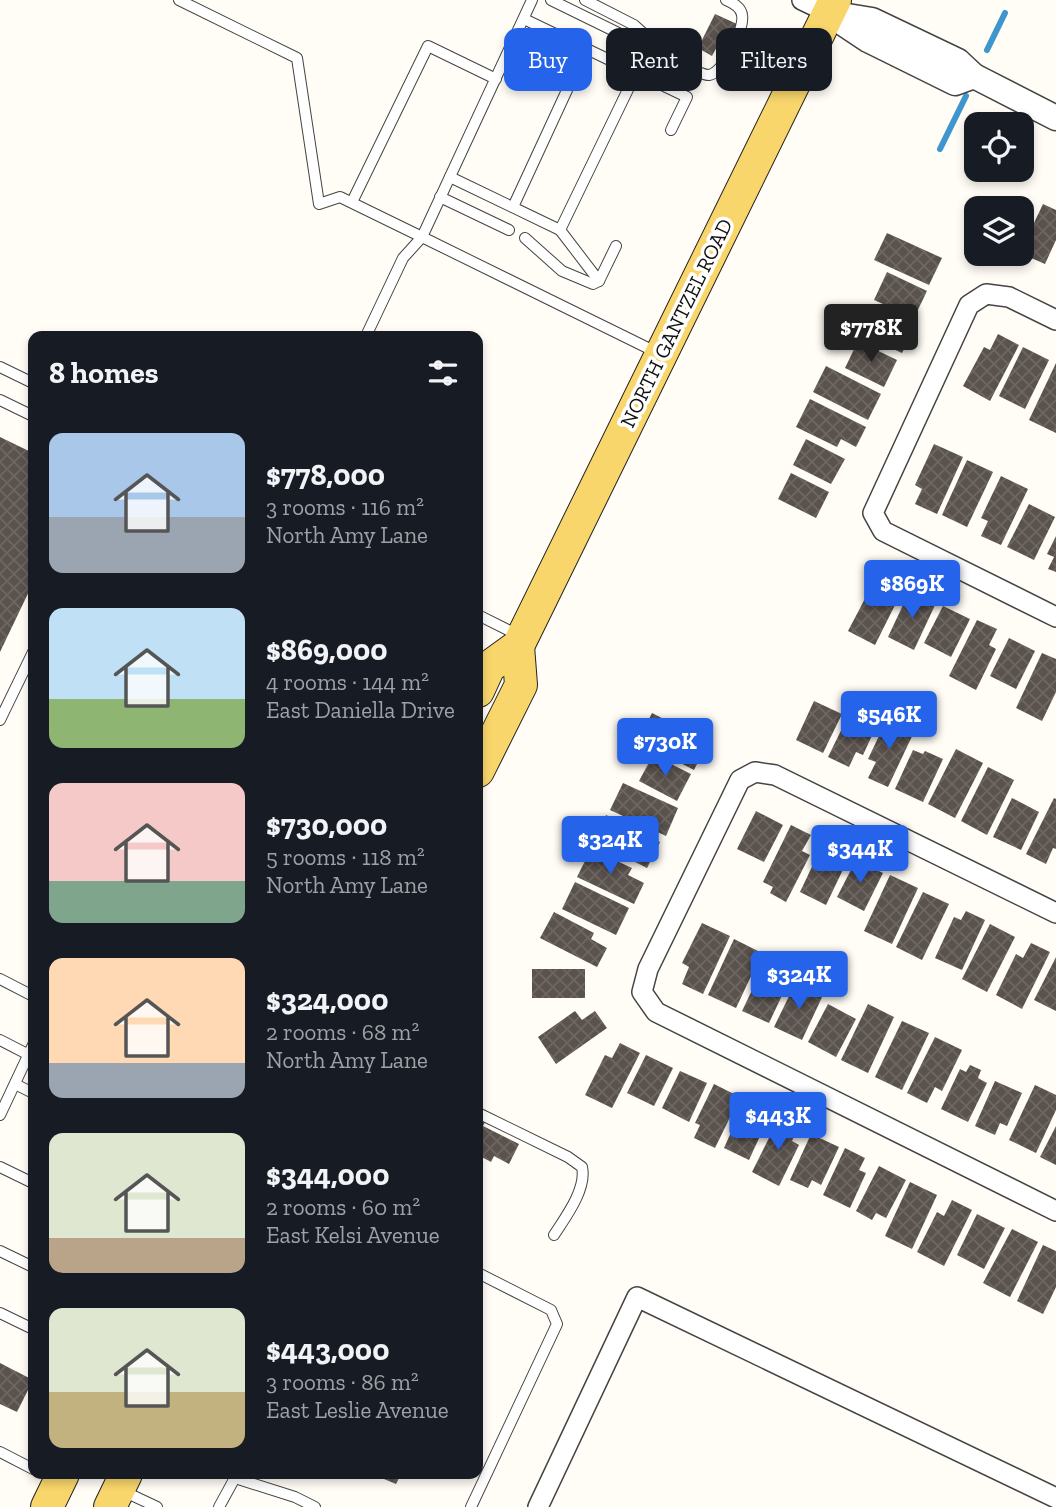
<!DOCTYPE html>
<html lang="en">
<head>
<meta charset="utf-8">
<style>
	:root { --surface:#171b24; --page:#20242c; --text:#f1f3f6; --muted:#9ea1a6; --accent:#2563eb }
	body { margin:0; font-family:"Zilla Slab",serif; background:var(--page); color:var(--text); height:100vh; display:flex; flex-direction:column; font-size:26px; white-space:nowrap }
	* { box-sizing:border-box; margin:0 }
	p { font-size:23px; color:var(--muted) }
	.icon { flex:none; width:38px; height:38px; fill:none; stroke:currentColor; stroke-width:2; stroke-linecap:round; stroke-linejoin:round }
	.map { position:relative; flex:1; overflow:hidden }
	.side { position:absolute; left:28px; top:331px; width:455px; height:1148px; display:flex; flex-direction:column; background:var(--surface); border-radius:14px; box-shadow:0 4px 10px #0003 }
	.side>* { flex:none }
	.hud { position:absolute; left:504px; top:28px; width:446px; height:63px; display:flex; gap:14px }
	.tools { position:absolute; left:964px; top:112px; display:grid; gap:14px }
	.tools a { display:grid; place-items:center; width:70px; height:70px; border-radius:14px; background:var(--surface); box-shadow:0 4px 10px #0003; font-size:35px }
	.price { position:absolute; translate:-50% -60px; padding:0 16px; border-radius:7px; background:var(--accent); color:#fff; font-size:23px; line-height:46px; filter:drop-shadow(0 2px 4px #0008) }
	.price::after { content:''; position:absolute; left:50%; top:42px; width:21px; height:16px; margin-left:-10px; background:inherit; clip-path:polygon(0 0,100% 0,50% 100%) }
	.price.selected { background:#222; color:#fff }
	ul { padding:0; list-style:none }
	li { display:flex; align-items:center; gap:21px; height:175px; padding:0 21px }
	li span { display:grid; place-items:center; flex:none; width:196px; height:140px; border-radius:14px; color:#555 }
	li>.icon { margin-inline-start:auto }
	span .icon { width:84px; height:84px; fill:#fffc; stroke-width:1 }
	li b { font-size:30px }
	h2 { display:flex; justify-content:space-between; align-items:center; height:84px; padding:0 21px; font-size:30px }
	.pill { padding:0 24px; border-radius:14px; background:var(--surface); box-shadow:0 4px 10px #0003; font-size:24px; line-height:63px }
	.pill.selected { background:var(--accent); color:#fff }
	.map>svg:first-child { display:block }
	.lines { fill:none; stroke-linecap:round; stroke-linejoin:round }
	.stream { stroke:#3f96cf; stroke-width:6 }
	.building { fill:url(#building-cross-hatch) }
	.service-casing { stroke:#444; stroke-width:12 }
	.minor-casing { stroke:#444; stroke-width:22 }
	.tertiary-casing { stroke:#444; stroke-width:27 }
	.primary-casing { stroke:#222; stroke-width:34 }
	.service { stroke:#fff; stroke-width:10 }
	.minor { stroke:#fff; stroke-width:19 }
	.tertiary { stroke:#fff; stroke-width:24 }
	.primary { stroke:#f9d66b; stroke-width:32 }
	.labels { text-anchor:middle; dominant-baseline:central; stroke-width:7; stroke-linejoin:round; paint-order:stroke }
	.street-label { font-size:21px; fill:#111; stroke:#fff }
</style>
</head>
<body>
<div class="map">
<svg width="1056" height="1507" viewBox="0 0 1056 1507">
	<defs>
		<pattern id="building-cross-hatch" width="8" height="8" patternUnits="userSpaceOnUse" patternTransform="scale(1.75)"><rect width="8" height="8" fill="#5a524d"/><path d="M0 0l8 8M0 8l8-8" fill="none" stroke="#6d6662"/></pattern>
	</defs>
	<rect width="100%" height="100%" fill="#fffdf5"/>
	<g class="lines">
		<!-- stream -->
		<g class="stream">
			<path d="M987,50L1005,13"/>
			<path d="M940,149L966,96"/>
		</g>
	</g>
	<!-- building -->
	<g class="building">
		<path d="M715,14L737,24L732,35L725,32L712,56L698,48Z"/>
		<path d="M1005,198L1032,212L1022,232V208H1000Z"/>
		<path d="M1043,204L1056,210V240L1045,264L1022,254V248Z"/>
		<path d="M887,233L942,258L929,285L874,260Z"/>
		<path d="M887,272L927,291L914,318L874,300Z"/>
		<path d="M874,309L904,323L899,332L910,337L902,353L852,330L861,311L871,315Z"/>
		<path d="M998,334L1019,345L990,401L963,386L984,347L990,350Z"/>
		<path d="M858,341L897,360L884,387L845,368Z"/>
		<path d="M1023,347L1049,360L1025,409L999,396Z"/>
		<path d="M1056,363V433L1029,420Z"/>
		<path d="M826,366L881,394L868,420L813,392Z"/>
		<path d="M810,399L866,427L856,447L841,439L837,447L796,427Z"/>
		<path d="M0,437L33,453V583L0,652Z"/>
		<path d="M806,439L845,459L831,484L793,465Z"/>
		<path d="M934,444L963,457L937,514L915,504L922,489L915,485Z"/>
		<path d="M967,460L993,472L967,527L942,515Z"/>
		<path d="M791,473L829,492L816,518L778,499Z"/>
		<path d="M1001,476L1028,489L1001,545L981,536L988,521L981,518Z"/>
		<path d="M1029,504L1055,517L1034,560L1007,547Z"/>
		<path d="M1056,536V572L1048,569L1054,557L1047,554Z"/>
		<path d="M884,577L904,587L875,645L848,631L870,589L876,592Z"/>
		<path d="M910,590L936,603L914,650L888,637Z"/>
		<path d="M943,606L970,619L951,657L924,643Z"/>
		<path d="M977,620L997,629L989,645L996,649L976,690L949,676Z"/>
		<path d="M1009,638L1035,651L1016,689L990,676Z"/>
		<path d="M1042,653L1056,659V692L1042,721L1016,708Z"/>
		<path d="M814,701L842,714L823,753L796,740Z"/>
		<path d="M855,702L882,714L863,755L856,752L849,767L828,757Z"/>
		<path d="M652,713L693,734L689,740L705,748L694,770L638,741Z"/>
		<path d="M888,717L915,730L888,787L868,778L876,762L868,759Z"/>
		<path d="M956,749L983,763L955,818L928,804Z"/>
		<path d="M913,750L923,754L925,751L943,759L923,802L895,789Z"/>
		<path d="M653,755L691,774L677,801L639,781Z"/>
		<path d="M988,767L1014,780L987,835L961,821Z"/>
		<path d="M623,783L678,808L666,836L610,810Z"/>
		<path d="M1012,798L1039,812L1021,850L993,837Z"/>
		<path d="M1054,798L1056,799V849L1053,848L1046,864L1026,854Z"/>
		<path d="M756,811L783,825L764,862L737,849Z"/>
		<path d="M606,815L660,842L647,868L593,841Z"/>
		<path d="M791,825L811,835L802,851L810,855L786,902L770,893L773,887L763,882Z"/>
		<path d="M833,846L850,855L826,905L800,892L818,854L827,859Z"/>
		<path d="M591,849L632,868L628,875L644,883L634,904L577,877Z"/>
		<path d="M856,860L883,873L864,911L837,897Z"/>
		<path d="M890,875L918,888L892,944L864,931Z"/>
		<path d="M575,882L629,908L616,935L562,909Z"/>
		<path d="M923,892L949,904L922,960L896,947Z"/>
		<path d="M966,911L985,920L962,970L935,958L954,917L961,920Z"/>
		<path d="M554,912L594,933L591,939L607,948L597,967L540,938Z"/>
		<path d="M702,923L730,936L703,994L682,984L689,967L682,963Z"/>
		<path d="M990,924L1015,937L987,992L962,979Z"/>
		<path d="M734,939L762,953L736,1008L708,995Z"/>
		<path d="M1031,943L1050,952L1022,1009L996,995L1016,954L1023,958Z"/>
		<path d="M769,955L795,968L769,1023L742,1011Z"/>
		<path d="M1056,957V1011L1034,1000Z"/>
		<rect x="532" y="969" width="53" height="29"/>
		<path d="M806,984L824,993L802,1040L774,1027L793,988L802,992Z"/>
		<path d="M828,1004L856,1019L836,1057L808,1042Z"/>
		<path d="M868,1004L894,1017L868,1073L841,1060Z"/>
		<path d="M575,1011L582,1020L595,1011L607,1028L556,1064L538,1037Z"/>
		<path d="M902,1021L929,1033L902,1090L875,1077Z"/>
		<path d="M935,1037L962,1050L942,1091L935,1087L927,1103L907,1093Z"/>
		<path d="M620,1043L640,1053L612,1108L585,1095L605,1055L612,1058Z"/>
		<path d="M646,1055L673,1068L654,1106L627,1093Z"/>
		<path d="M970,1065L981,1070L978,1078L987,1083L968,1122L941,1109L960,1069L966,1072Z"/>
		<path d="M680,1071L707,1083L689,1122L662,1108Z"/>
		<path d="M995,1081L1022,1093L1007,1126L1000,1123L995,1135L975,1126Z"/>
		<path d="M714,1084L740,1097L715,1148L694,1138L700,1125L695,1123Z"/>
		<path d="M1035,1085L1056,1095V1110L1036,1153L1009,1140Z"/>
		<path d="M744,1103L770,1114L749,1160L724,1148Z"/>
		<path d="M780,1116L799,1126L792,1141L799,1145L779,1186L752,1172Z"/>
		<path d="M478,1118L485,1122L483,1126L519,1144L509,1164L494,1156L491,1162L478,1155Z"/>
		<path d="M1056,1126V1165L1040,1157Z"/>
		<path d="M811,1134L839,1147L821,1185L812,1180L808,1188L790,1180Z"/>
		<path d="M845,1148L865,1158L859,1170L866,1173L850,1208L823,1195Z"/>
		<path d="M879,1166L906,1180L886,1218L876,1213L872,1220L856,1211Z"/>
		<path d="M910,1182L937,1195L912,1249L885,1236Z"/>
		<path d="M952,1200L972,1210L944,1266L917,1252L937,1212L944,1216Z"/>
		<path d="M977,1214L1005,1228L984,1269L957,1255Z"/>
		<path d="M1012,1229L1038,1242L1010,1297L983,1283Z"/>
		<path d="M1043,1245L1056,1251V1287L1043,1314L1017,1301Z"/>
		<path d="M0,1363L33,1380L17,1412L0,1404Z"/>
		<path d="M372,1474H401L396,1484Z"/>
	</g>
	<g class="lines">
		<!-- service casing -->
		<g class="service-casing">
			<g id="service">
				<path d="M179,0L297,58L319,204L340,197L422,237L403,258L366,336"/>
				<path d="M532,0L422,237L658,353"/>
				<path d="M551,0L698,72C701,73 705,75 709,75C724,73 745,28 742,15C741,7 733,3 726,0"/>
				<path d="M585,0L634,25L663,51"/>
				<path d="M524,19L687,97L671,130"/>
				<path d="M450,177L560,230L599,281"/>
				<path d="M440,197L509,230"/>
				<path d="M352,202L428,46L496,79"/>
				<path d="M513,207L586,49"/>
				<path d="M560,230L636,73"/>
				<path d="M525,238L562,271L593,284L599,281L616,246"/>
				<path d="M0,367L33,383"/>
				<path d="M0,400L33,416"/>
				<path d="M478,615L518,635"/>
				<path d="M0,720L33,652"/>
				<path d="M0,979L33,996"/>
				<path d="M0,1040L33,1057"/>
				<path d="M15,1084L33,1093"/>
				<path d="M478,1113L568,1157L582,1167C587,1189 565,1218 554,1235"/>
				<path d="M0,1115L33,1045"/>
				<path d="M0,1167L33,1183"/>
				<path d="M0,1251L33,1267"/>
				<path d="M0,1313L33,1329"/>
				<path d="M0,1452L33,1469"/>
				<path d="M235,1478L295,1497L315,1507"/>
				<path d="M123,1491L157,1507"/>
				<path d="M219,1507L237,1474"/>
				<path d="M471,1507L557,1324L551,1310L478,1273"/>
			</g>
		</g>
		<!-- minor casing -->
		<g class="minor-casing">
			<g id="minor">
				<path d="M802,0L829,13"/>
				<path d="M1056,320L1009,297L986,294L969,305L873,513L883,531L1056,617"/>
				<path d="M1056,913L775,775L755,772L740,780L648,969L642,992L656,1012L1056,1211"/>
				<path d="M538,1507L637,1297L1056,1498"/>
			</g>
		</g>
		<!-- tertiary casing -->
		<g class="tertiary-casing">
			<g id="tertiary">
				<path d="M829,13L872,20L958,61L974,76L1056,118"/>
				<path d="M835,18L868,40L955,83L974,76"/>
			</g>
		</g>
		<!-- primary casing -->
		<g class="primary-casing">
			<g id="primary">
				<path d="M478,691L489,667L518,646L835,0"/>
				<path d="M478,771L521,685L518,646"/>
				<path d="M47,1507L63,1474"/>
				<path d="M110,1507L126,1474"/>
			</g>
		</g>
		<!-- service -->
		<use href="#service" class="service"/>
		<!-- minor -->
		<use href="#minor" class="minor"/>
		<!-- tertiary -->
		<use href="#tertiary" class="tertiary"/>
		<!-- primary -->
		<use href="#primary" class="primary"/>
	</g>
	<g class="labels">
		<!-- street labels -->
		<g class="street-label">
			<text transform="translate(676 323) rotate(-64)">NORTH GANTZEL ROAD</text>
		</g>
	</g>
</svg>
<div class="tools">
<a><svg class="icon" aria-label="locate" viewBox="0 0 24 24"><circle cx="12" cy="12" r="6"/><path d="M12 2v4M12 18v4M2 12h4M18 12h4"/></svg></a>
<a><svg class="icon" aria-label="layers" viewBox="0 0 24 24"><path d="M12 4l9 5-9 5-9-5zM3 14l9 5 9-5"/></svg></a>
</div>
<b class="price selected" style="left:871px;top:364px">$778K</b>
<b class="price" style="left:912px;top:620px">$869K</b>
<b class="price" style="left:889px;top:751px">$546K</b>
<b class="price" style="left:665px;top:778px">$730K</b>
<b class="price" style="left:610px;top:876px">$324K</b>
<b class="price" style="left:860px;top:885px">$344K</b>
<b class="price" style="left:799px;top:1011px">$324K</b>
<b class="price" style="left:778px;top:1152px">$443K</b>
<div class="hud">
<a class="pill selected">Buy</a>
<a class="pill">Rent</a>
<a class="pill">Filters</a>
</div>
<section class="side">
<h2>8 homes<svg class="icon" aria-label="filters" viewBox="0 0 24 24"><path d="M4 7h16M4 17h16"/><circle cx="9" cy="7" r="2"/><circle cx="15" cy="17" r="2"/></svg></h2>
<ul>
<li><span style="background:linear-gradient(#a9c7e8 60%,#9aa5b1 0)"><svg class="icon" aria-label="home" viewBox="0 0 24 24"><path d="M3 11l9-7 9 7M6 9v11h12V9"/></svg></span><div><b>$778,000</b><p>3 rooms · 116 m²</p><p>North Amy Lane</p></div></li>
<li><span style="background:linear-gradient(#bfe0f5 65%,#8fb573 0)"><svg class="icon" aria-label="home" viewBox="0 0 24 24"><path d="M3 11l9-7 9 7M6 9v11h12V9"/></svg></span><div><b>$869,000</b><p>4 rooms · 144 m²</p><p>East Daniella Drive</p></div></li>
<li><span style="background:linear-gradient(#f6c9c9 70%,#7fa58c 0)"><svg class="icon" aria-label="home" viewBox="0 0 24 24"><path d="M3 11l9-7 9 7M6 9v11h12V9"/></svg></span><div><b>$730,000</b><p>5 rooms · 118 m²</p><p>North Amy Lane</p></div></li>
<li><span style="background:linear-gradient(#ffd9b3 75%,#9aa5b1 0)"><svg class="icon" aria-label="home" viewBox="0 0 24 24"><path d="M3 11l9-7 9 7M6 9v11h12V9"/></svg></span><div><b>$324,000</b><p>2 rooms · 68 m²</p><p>North Amy Lane</p></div></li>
<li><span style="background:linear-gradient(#dfe7d0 75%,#b9a48a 0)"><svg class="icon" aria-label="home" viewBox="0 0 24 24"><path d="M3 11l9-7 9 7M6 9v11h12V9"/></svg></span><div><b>$344,000</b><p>2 rooms · 60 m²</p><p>East Kelsi Avenue</p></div></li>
<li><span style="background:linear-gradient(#dfe7d0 60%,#c2b280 0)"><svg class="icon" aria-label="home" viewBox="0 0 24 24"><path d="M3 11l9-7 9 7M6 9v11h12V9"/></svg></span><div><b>$443,000</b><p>3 rooms · 86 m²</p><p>East Leslie Avenue</p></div></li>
</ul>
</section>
</div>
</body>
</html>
